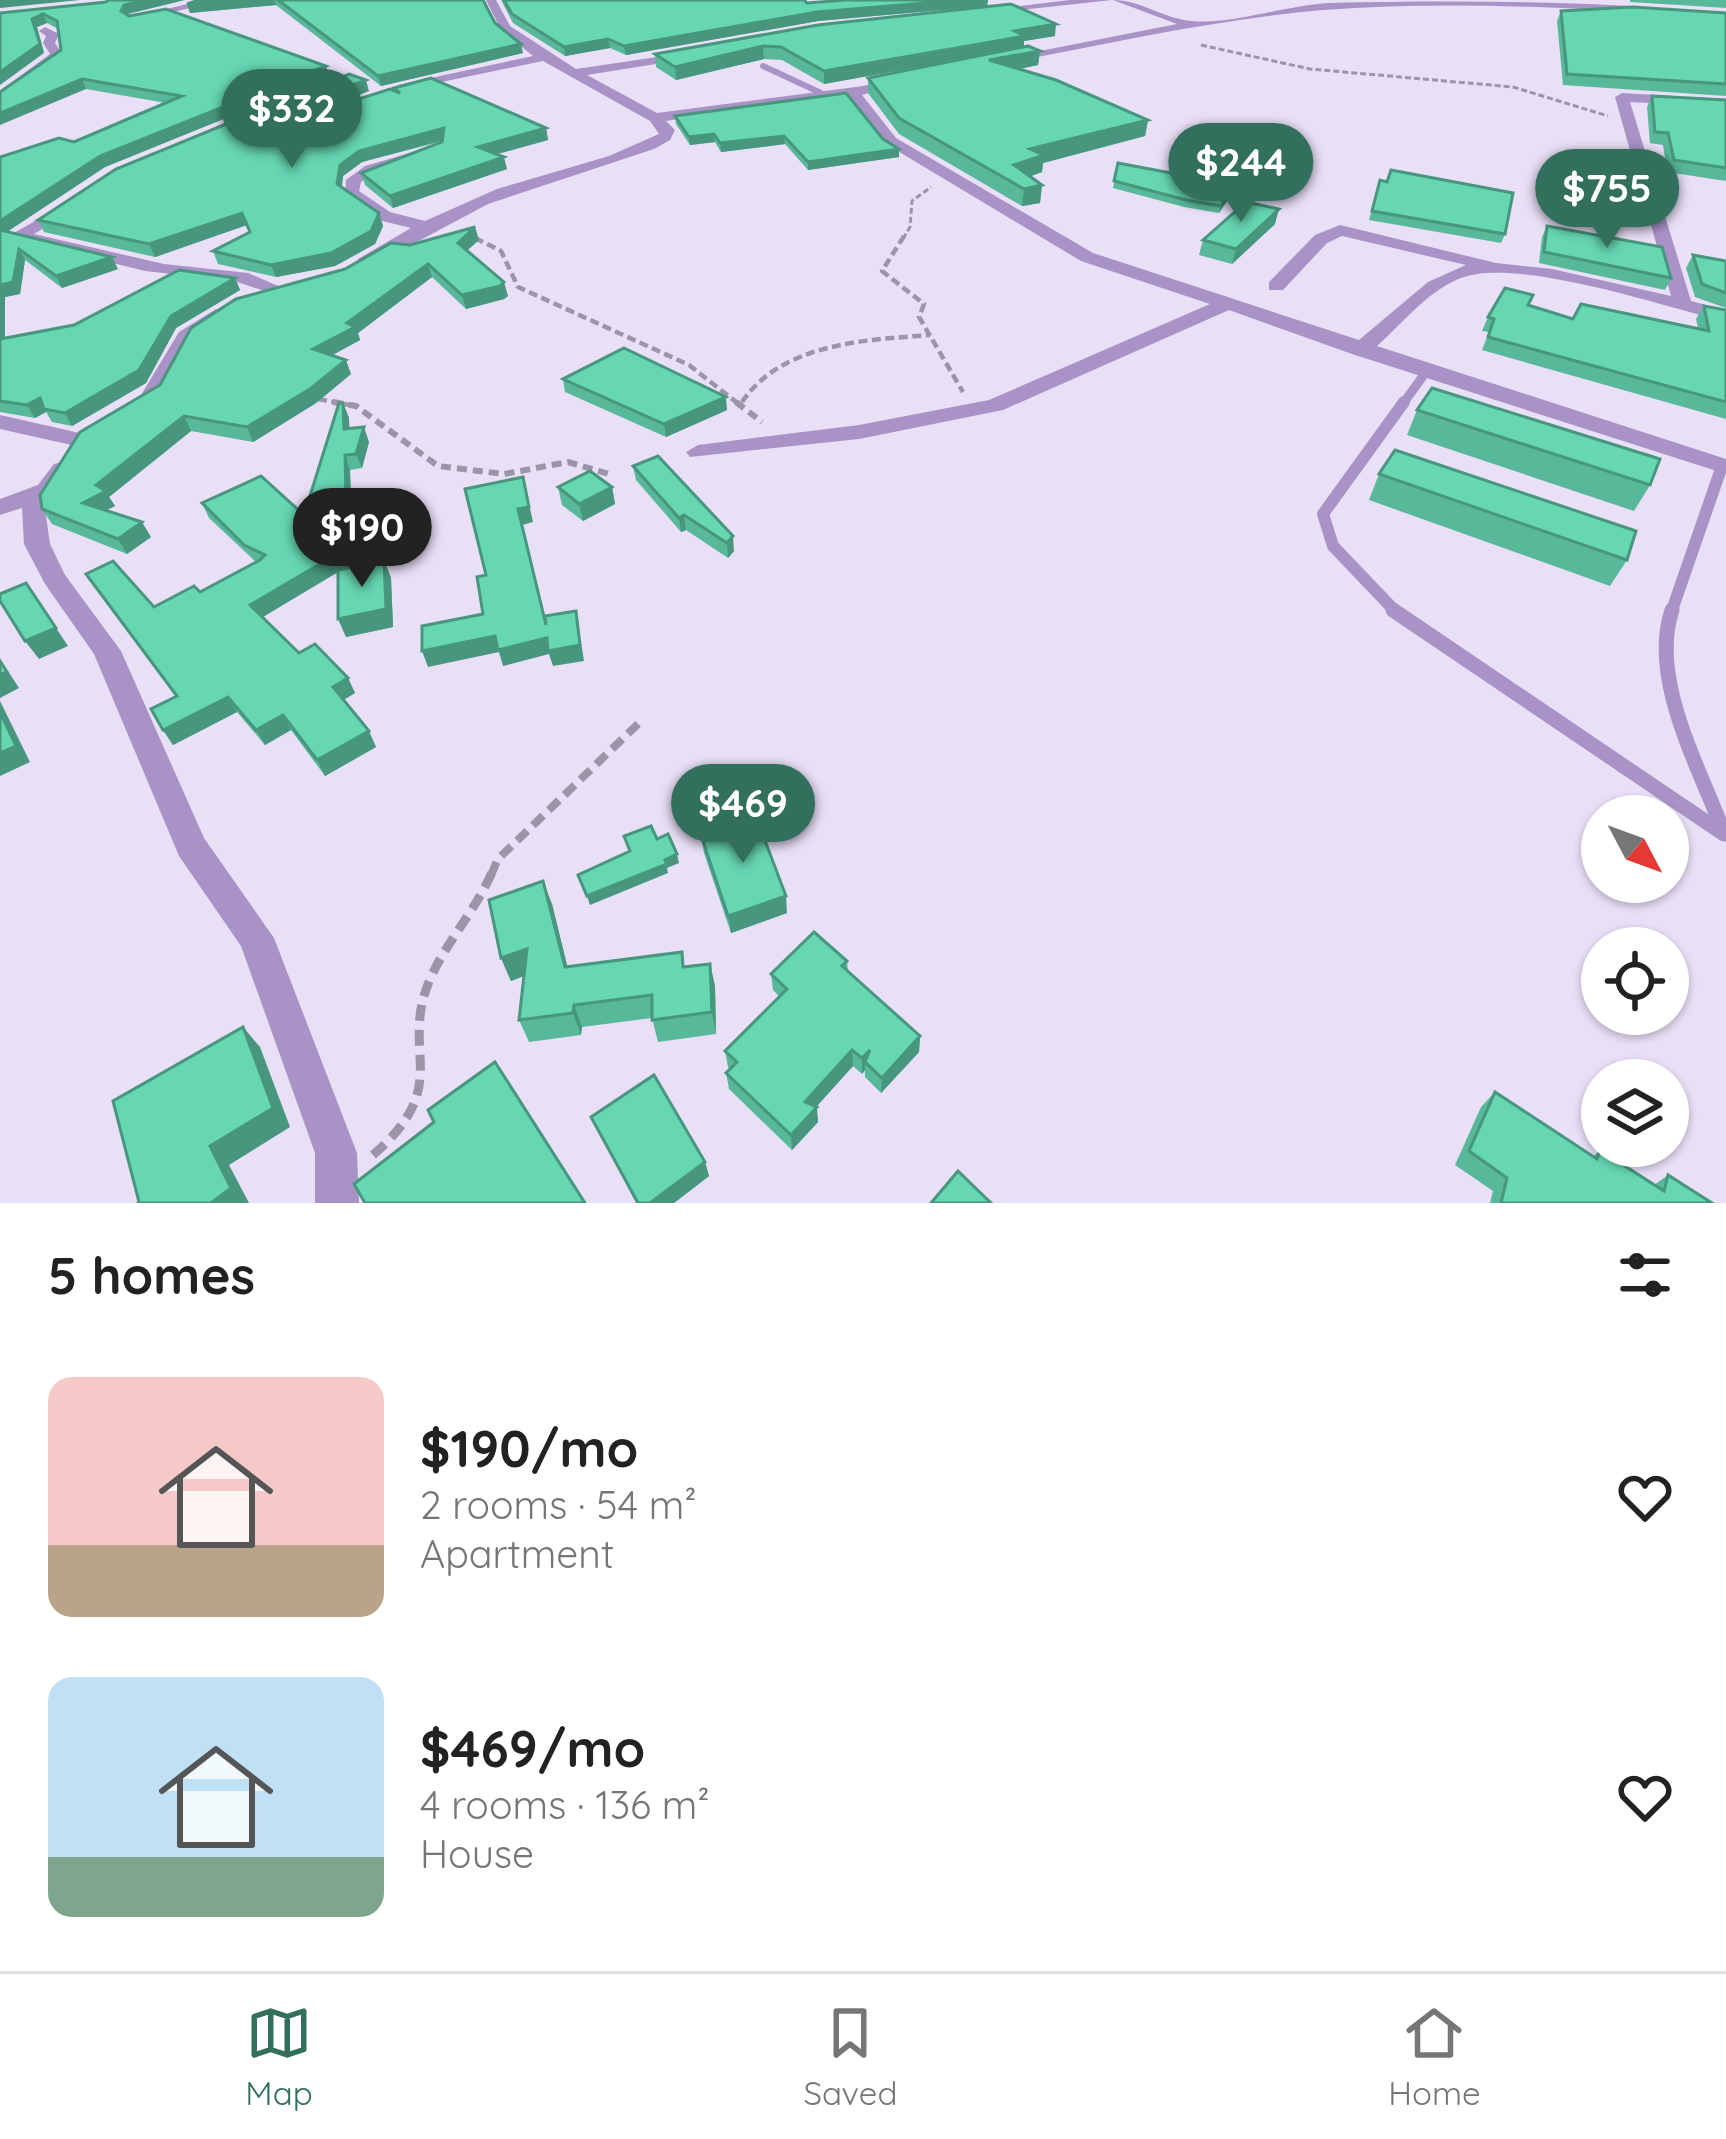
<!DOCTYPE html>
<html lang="en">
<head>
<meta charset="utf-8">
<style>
	:root { --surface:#fff; --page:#f2f2f2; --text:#222; --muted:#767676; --line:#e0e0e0; --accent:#32705d }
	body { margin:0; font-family:Quicksand,sans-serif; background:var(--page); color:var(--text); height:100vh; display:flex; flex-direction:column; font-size:45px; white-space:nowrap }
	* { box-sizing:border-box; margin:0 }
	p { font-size:39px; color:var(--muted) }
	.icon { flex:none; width:66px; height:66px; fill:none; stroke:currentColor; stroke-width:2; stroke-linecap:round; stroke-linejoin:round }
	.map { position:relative; height:1203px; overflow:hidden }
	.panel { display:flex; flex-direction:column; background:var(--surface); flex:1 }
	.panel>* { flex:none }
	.needle { width:78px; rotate:131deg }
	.buttons { position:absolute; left:1581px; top:795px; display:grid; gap:24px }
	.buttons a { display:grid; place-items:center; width:108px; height:108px; border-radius:50%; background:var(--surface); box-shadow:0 3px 9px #0004; font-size:60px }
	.price { position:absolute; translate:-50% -102px; padding:0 27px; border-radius:42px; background:var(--accent); color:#fff; font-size:39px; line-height:78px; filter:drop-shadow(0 3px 6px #0008) }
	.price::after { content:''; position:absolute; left:50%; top:72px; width:36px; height:27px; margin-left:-18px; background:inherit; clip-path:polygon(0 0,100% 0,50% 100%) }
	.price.on { background:#222; color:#fff }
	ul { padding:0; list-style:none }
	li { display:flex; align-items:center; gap:36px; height:300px; padding:0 48px }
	li span { display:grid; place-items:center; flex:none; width:336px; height:240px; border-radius:24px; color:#555 }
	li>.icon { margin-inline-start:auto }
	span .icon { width:144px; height:144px; fill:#fffc; stroke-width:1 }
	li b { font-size:51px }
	h2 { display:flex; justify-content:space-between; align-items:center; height:144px; padding:0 48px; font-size:51px }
	.tabs { display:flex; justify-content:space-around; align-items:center; height:168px; border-top:3px solid var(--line); background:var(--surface); font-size:33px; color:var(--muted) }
	.tabs a { display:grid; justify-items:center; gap:6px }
	.tabs .on { color:var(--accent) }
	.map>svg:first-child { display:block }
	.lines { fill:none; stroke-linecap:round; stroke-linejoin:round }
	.path-far4 { stroke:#9c95a7; stroke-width:3; stroke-dasharray:6 3; stroke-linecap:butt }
	.path-far3 { stroke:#9c95a7; stroke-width:4.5; stroke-dasharray:9 4.5; stroke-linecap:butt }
	.path-far2 { stroke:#9c95a7; stroke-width:6; stroke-dasharray:10 6; stroke-linecap:butt }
	.path-far1 { stroke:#9c95a7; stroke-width:8; stroke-dasharray:14 8; stroke-linecap:butt }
	.path { stroke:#9c95a7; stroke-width:9; stroke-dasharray:16 9; stroke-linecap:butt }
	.lane-far3 { stroke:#a992c6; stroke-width:6 }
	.lane-far2 { stroke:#a992c6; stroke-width:9 }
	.lane-far1 { stroke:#a992c6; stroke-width:12 }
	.lane { stroke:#a992c6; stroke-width:15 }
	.street { fill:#a992c6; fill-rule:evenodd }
	.wall { fill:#58b89a }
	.shaded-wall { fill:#47967d }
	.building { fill:#66d6b3; stroke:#47967d; stroke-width:3 }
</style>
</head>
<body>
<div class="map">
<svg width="1726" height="1203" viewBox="0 0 1726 1203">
	<rect width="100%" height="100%" fill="#e9dff7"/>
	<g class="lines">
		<!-- path-far4 -->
		<g class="path-far4">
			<path d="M1201,45L1310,69L1513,87L1608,116"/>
			<path d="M903,239L910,227L912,201L931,187"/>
		</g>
		<!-- path-far3 -->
		<g class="path-far3">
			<path d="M904,236L882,271L924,304L919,317L963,392"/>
			<path d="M475,238L501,251L518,287L689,365L740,405"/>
			<path d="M318,399L349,405"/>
			<path d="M742,402C782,343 865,340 930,335"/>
		</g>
		<!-- path-far2 -->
		<g class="path-far2">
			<path d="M333,402L356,406L438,466L504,474L568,462L612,475"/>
			<path d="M736,402L762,422"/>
		</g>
		<!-- path-far1 -->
		<path class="path-far1" d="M491,875L498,859L639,723"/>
		<!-- path -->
		<path class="path" d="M373,1155C456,1083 397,1052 431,977C447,941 476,910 492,872"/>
		<!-- lane-far3 -->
		<path class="lane-far3" d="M763,66L821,93"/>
		<!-- lane-far2 -->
		<path class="lane-far2" d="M1402,405L1426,372"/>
		<!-- lane-far1 -->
		<g class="lane-far1">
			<path d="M1397,613L1333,546L1323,514L1404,402"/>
			<path d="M1671,613L1722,466"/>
		</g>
		<!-- lane -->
		<g class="lane">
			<path d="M1393,610L1724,834"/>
			<path d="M1672,610C1649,679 1699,766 1723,831"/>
		</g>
		<!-- street -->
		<g class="street">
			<path d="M204,0H224L135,21L129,18Z"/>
			<path d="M486,0H496L510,26L576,69L691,52L687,59L587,75L657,113L863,86L909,75V81L862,95L896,138L1093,253L1359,340L1428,282L1466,265L1342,236L1327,243L1283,290H1269V282L1315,235L1340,225L1496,263L1552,269L1671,296L1615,97L1622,93L1726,99V107L1630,102L1691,301L1726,310V322C1666,307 1520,258 1464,277C1430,288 1403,323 1377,346L1726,459V474L1352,354L1229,310L1003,410L859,439L690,457L686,452L698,445L859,425L989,400L1210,304L1081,261L886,144L848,94L666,121L675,130L670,140L654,149L488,204L370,267H358V259L411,228L378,220L345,196L346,180L365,166L437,145V151L375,172L361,182L359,191L390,212L425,221L497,189L609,156L659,134L650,121L543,61L398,91V85L533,56L501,30Z"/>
			<path d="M1070,0H1112L985,14L979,11Z"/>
			<path d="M1113,0C1141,0 1164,19 1192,21C1230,25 1288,5 1329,3C1462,0 1594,1 1726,13V19C1593,8 1456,0 1323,10C1217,19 1111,43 1006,63L1000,59L1177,24Z"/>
			<path d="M45,27L59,34L55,43L63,55L0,101V91L50,54L43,43L46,36L39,31Z"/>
			<path d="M335,76L347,79L143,166L130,163Z"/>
			<path d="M70,201L78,206L76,209L34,234L164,264L248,273L283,288L274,294L234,281L145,271L7,237Z"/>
			<path d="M216,309L226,315L194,340L160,400H144L141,395L179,332Z"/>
			<path d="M0,415L84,434L87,439L76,446L0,429Z"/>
			<path d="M62,462L74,469L45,509L50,544L65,575L121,651L204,838L274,938L357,1153L359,1203H315V1153L241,946L179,856L94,654L45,584L24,544L22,508L0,515V499L38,485L54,464Z"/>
		</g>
	</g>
	<!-- wall -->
	<g class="wall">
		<path d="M199,0H483L495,23L523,53L381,86L276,5L190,13L187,4Z"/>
		<path d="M501,0H804L807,3L846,0H988L987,6L818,21L626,55L610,48L565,56L513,23Z"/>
		<path d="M1630,0H1726V8L1630,2Z"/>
		<path d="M1561,11L1726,13V96L1563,85L1557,21Z"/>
		<path d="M0,13L128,14L329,76L105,167L7,232L118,269L62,288L25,260L20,294L5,297V338L74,325L235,278L240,290L176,328L146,383L72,426L52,422L46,412L35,418L0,412V157L74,142L166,103L86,89L61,50L58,29L47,23L37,27L44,53Z"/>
		<path d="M818,25L1055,36L1024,41V47L1040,51L1038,65L1019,69L1148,120L1145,136L1043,163L1042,172L1030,176L1042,185L1040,203L1022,206L899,134L868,93V78L950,61L824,84L782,60L764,59L676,80L656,67L655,54Z"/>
		<path d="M394,88L546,128L548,140L496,154L507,169L393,208L365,185L361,173L443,141L362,162L343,176L342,187L379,213L383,226L375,244L335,266L276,277L218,264L213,251L250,232L247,225L155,257L44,232L38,220L116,169L369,91L319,111L395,91Z"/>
		<path d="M1652,96L1726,100V181L1667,172L1663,145L1650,143L1647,107Z"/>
		<path d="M675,116L899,157L808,170L785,144L721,152L715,142L690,145L676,124Z"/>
		<path d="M1118,163L1233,192L1219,213L1184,207L1113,188Z"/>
		<path d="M1380,180L1505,234L1501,243L1369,220Z"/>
		<path d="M1275,224L1232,264L1199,255L1203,240Z"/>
		<path d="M1547,226L1671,278L1665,290L1539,263L1542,237Z"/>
		<path d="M479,240L467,250L508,296L504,299L466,309L432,277L358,333L360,340L332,355L351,374L316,403L253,442L191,431L109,497L115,506L106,510L151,537L127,554L52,524L42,509L160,385L345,269L410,245Z"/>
		<path d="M1693,255L1726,261V308L1695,297L1686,268Z"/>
		<path d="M1528,306L1573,319L1698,328L1696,319L1704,306L1726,310V419L1482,350L1489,332L1482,331L1488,317Z"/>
		<path d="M563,379L727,410L666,437L565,392Z"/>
		<path d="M343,403L349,418V429L369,442L362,468L350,470L353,563L345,568L384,560L391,578L393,627L346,637L338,572L262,617L299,653L348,678L355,693L343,700L376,747L325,776L291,730L265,745L237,712L173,745L163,730L176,697L86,574L154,607L200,592L256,562L209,518L202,503L304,515Z"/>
		<path d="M1417,410L1650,485L1634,511L1407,435Z"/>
		<path d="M658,456L734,551L728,558L686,530L681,532L636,480L633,466Z"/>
		<path d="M1379,474L1627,560L1610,586L1369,500Z"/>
		<path d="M558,487H612L615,504L583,521L562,505Z"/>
		<path d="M701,835L787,913L731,933L704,853Z"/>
		<path d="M552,904L567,967H686L710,964L715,986L716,1034L658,1042L652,1018L582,1027L581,1035L529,1042L519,1020L524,976L511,981L501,958Z"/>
		<path d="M847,961L848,971L920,1036L919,1052L881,1093L865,1077V1070L862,1074L853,1066L816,1107L818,1122L792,1150L729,1089L726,1073L730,1069L728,1067L725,1051L780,997L773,990L771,974Z"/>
		<path d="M1495,1092L1593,1157L1600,1150L1654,1185L1668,1175L1712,1203H1490L1493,1191L1455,1165L1481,1107Z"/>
		<path d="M591,1117L705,1162L709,1176L674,1203H636Z"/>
	</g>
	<!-- shaded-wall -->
	<g class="shaded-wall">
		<path d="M0,0H80L0,8Z"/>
		<path d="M147,0H185L128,14L125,19L121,11L124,5Z"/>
		<path d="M236,0H275L276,5L190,13L187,4Z"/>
		<path d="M961,0H988L987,6L818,21L626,55L624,46L817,12Z"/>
		<path d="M43,14L47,23L37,27L44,53L0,85V72L32,19Z"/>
		<path d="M1056,24L1055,36L1024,41V48L824,84V71Z"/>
		<path d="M608,39L610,48L565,56L564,47Z"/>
		<path d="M521,44L523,53L381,86L378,76Z"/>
		<path d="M763,46L764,59L676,80L675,67Z"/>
		<path d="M1040,51L1038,65L988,76L989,60Z"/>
		<path d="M326,66L329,76L105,167L5,233L0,231V221L100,156Z"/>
		<path d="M82,79L86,89L0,125V113Z"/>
		<path d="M366,80L369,91L319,110L318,124L315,113L316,99Z"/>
		<path d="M1148,120L1145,136L1043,163L1042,172L1013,183L1014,165L1030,149Z"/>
		<path d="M444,128L447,139L362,162L343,176L340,196L337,184L340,165L359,151Z"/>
		<path d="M546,128L548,140L480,159L478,147Z"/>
		<path d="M714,134L715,142L690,145L689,137Z"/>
		<path d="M784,136L785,144L721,152L720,143Z"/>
		<path d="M899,149V157L808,170V162Z"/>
		<path d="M504,157L507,169L393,208L390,196Z"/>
		<path d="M1042,185L1040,203L1022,206L1024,189Z"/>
		<path d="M1235,185L1233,192L1219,213L1221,206Z"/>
		<path d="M1279,209L1275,224L1232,264L1236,249Z"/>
		<path d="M242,213L247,225L155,257L149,244Z"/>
		<path d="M379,213L383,226L375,244L335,266L276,277L271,265Z"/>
		<path d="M475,227L479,240L461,256L458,243Z"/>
		<path d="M19,249L25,260L20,294L5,297V352L0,343V285Z"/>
		<path d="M112,257L118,269L62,288L56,276Z"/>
		<path d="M428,264L432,277L358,333L360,340L318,363L313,349Z"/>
		<path d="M235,278L240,290L176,328L146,383L72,426L65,413L171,316Z"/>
		<path d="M504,282L508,296L504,299L466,309L462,295Z"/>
		<path d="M346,360L351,374L316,403L253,442L247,427Z"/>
		<path d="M726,397L727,410L666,437L664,424Z"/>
		<path d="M40,398L46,412L35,418L27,405Z"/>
		<path d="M343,403L349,418L350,444L344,429Z"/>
		<path d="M184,416L191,431L109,497L115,506L92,518L83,503L96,485Z"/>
		<path d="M364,427L369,442L362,468L356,454Z"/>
		<path d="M345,455L350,470L353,563L258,620L250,605Z"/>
		<path d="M523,477L533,522L522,525L518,509Z"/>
		<path d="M612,487L615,504L583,521L579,504Z"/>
		<path d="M684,515L686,530L681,532L679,518Z"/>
		<path d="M142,522L151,537L127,554L118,539Z"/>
		<path d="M733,536L734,551L728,558L727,543Z"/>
		<path d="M384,560L391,578L393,627L346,637L338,619Z"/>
		<path d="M26,583L68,646L39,659L25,641Z"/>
		<path d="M576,611L584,661L553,666L549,654L503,666L499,652L428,667L422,651L495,636Z"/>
		<path d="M0,659L19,688L0,698Z"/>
		<path d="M348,678L355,693L340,702L333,687Z"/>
		<path d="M228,697L237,712L173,745L163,730Z"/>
		<path d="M0,701L30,762L0,776Z"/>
		<path d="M283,715L291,730L265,745L256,730Z"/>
		<path d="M369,731L376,747L325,776L317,760Z"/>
		<path d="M677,854L679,863L667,868L668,873L590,905L587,896Z"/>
		<path d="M543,881L552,904L573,989L565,967Z"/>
		<path d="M786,896L787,913L731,933L728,916Z"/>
		<path d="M527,949L536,971L511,981L501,958Z"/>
		<path d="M710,964L715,986L716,1034L712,1012Z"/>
		<path d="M574,1005L582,1027L581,1035L573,1013Z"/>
		<path d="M243,1027L260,1047L290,1127L229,1165L249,1203H211L210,1146Z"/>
		<path d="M920,1036L919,1052L881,1093L882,1078Z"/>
		<path d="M852,1050L853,1066L807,1117L805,1102Z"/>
		<path d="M870,1050L865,1062V1070L862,1074V1058Z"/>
		<path d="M817,1107L818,1122L792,1150L791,1135Z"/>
		<path d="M705,1162L709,1176L674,1203H650Z"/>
	</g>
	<!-- building -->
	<g class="building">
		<path d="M108,0H147L124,5L121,11L129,16L166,9L326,66L100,156L0,221V157L59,138L74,142L182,96L82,79L0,113V92L61,50L57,21L43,14L32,19L40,44L0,72V13L106,2Z"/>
		<path d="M199,0H236L187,4Z"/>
		<path d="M278,0H483L495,23L521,44L378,76Z"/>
		<path d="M504,0H804L807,3L846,0H961L817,12L624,46L608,39L564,47L512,14Z"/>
		<path d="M1011,4L1056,24L1015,31L1025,36L824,71L781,47L763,46L675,67L655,54L818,25Z"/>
		<path d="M1633,7L1726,13V84L1567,74L1561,11Z"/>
		<path d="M1028,46L1040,51L989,60L1056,80L1148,120L1030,149L1044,155L1014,165L1042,185L1024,189L899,118L868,78Z"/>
		<path d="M349,74L366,80L316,99L315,113L390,89L400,93L394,88L431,78L546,128L478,147L504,157L390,196L361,173L442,142L444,128L359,151L340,165L337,184L379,213L371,231L331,253L271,265L213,251L250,232L242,213L149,244L38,220L116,169Z"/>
		<path d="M846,93L883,139L899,149L808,162L784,136L720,143L714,134L689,137L675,116Z"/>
		<path d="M1652,96L1726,100V168L1674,160L1668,133L1655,132Z"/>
		<path d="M1118,163L1235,185L1221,206L1186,200L1114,181Z"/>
		<path d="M1391,170L1513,193L1505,234L1372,211L1380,180L1387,182Z"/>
		<path d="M1246,202L1279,209L1236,249L1203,240Z"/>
		<path d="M1547,226L1662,247L1671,278L1544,252Z"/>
		<path d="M475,227L458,243L504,282L500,286L462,295L428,264L347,323L355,327L313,349L346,360L310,389L247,427L184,416L96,485L106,491L83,503L142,522L118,539L42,509L40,495L80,432L160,385L191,328L236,299L345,269L391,243L410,245Z"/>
		<path d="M0,230L112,257L56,276L19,249L13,282L0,285Z"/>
		<path d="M1693,255L1726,261V293L1702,284Z"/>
		<path d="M179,270L235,278L171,316L139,370L65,413L44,409L40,398L27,405L0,401V339L74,325Z"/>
		<path d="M1505,288L1533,295L1528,305L1573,319L1581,304L1709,331L1704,306L1726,310V402L1488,337L1494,319L1488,317Z"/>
		<path d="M624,348L726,397L664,424L563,379Z"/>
		<path d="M1432,388L1660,459L1650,485L1417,410Z"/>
		<path d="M339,403H343L344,429L364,427L356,454L345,455L347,548L250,605L299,653L315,644L348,678L333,687L369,731L317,760L283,715L256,730L228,697L163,730L151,709L177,696L86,574L113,561L154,607L194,586L200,592L260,560L265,555L244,545L202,503L261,476L304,515Z"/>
		<path d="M1395,450L1636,531L1627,560L1379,474Z"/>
		<path d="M658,456L733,536L727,543L684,515L679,518L633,466Z"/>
		<path d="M590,471L612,487L579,504L558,487Z"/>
		<path d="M523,477L529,507L518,509L546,625L545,616L576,611L580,645L548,651L547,638L498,650L495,636L422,651V626L483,614L477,577L486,575L465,489Z"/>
		<path d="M384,560L386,609L338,619V570Z"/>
		<path d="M26,583L56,628L25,641L0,601V594Z"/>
		<path d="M0,661L7,672L0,675Z"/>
		<path d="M0,712L16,746L0,753Z"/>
		<path d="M756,817L786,896L728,916L701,835Z"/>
		<path d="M651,826L657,839L668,834L677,854L665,860L667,864L587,896L578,875L630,851L624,836Z"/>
		<path d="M543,881L565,967L682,952L683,967L710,964L712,1012L652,1020V995L574,1005L573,1013L519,1020L527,949L501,958L489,900Z"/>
		<path d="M814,932L847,961L842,966L920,1036L882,1078L865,1062L870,1050L862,1058L852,1050L805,1102L817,1107L791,1135L726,1073L737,1062L725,1051L787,989L771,974Z"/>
		<path d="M243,1027L273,1108L210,1146L231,1188L211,1203H138L139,1202L113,1101Z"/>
		<path d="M495,1062L585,1203H365L354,1184L434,1122L428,1110Z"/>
		<path d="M654,1075L705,1162L650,1203H638L591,1117Z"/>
		<path d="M1495,1092L1597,1159L1600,1150L1664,1191L1668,1175L1712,1203H1501L1507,1178L1469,1151Z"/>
		<path d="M958,1171L991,1203H931Z"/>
	</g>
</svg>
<div class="buttons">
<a><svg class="needle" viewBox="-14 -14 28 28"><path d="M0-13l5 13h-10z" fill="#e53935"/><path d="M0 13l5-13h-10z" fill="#767676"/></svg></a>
<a><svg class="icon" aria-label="locate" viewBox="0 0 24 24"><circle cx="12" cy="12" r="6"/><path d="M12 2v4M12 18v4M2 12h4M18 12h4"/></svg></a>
<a><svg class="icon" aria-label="layers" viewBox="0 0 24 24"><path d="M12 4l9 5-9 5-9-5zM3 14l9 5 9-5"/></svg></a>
</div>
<b class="price" style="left:292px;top:171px">$332</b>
<b class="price" style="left:1241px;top:225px">$244</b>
<b class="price" style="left:1607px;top:251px">$755</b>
<b class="price on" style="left:362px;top:590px">$190</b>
<b class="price" style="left:743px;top:866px">$469</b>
</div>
<section class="panel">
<h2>5 homes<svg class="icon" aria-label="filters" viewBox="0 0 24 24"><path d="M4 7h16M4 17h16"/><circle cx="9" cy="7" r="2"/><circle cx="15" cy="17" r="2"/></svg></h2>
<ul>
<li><span style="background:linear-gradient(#f6c9c9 70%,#b9a48a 0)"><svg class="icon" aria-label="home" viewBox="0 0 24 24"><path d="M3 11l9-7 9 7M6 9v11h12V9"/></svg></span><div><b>$190/mo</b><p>2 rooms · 54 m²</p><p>Apartment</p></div><svg class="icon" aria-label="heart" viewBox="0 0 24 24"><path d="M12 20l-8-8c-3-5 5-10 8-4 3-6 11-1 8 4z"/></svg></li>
<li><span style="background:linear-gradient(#bfe0f5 75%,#7fa58c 0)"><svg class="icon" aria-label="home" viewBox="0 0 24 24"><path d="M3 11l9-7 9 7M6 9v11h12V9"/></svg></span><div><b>$469/mo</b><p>4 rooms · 136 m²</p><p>House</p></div><svg class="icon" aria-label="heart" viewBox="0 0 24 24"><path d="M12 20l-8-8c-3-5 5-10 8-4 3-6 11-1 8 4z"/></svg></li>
</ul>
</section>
<nav class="tabs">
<a class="on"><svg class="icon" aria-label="map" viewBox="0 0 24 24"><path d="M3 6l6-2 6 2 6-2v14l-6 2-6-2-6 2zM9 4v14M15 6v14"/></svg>Map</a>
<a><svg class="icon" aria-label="saved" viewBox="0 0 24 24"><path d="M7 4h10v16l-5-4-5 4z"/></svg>Saved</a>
<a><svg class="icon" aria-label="home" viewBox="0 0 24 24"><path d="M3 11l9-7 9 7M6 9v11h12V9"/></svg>Home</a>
</nav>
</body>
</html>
